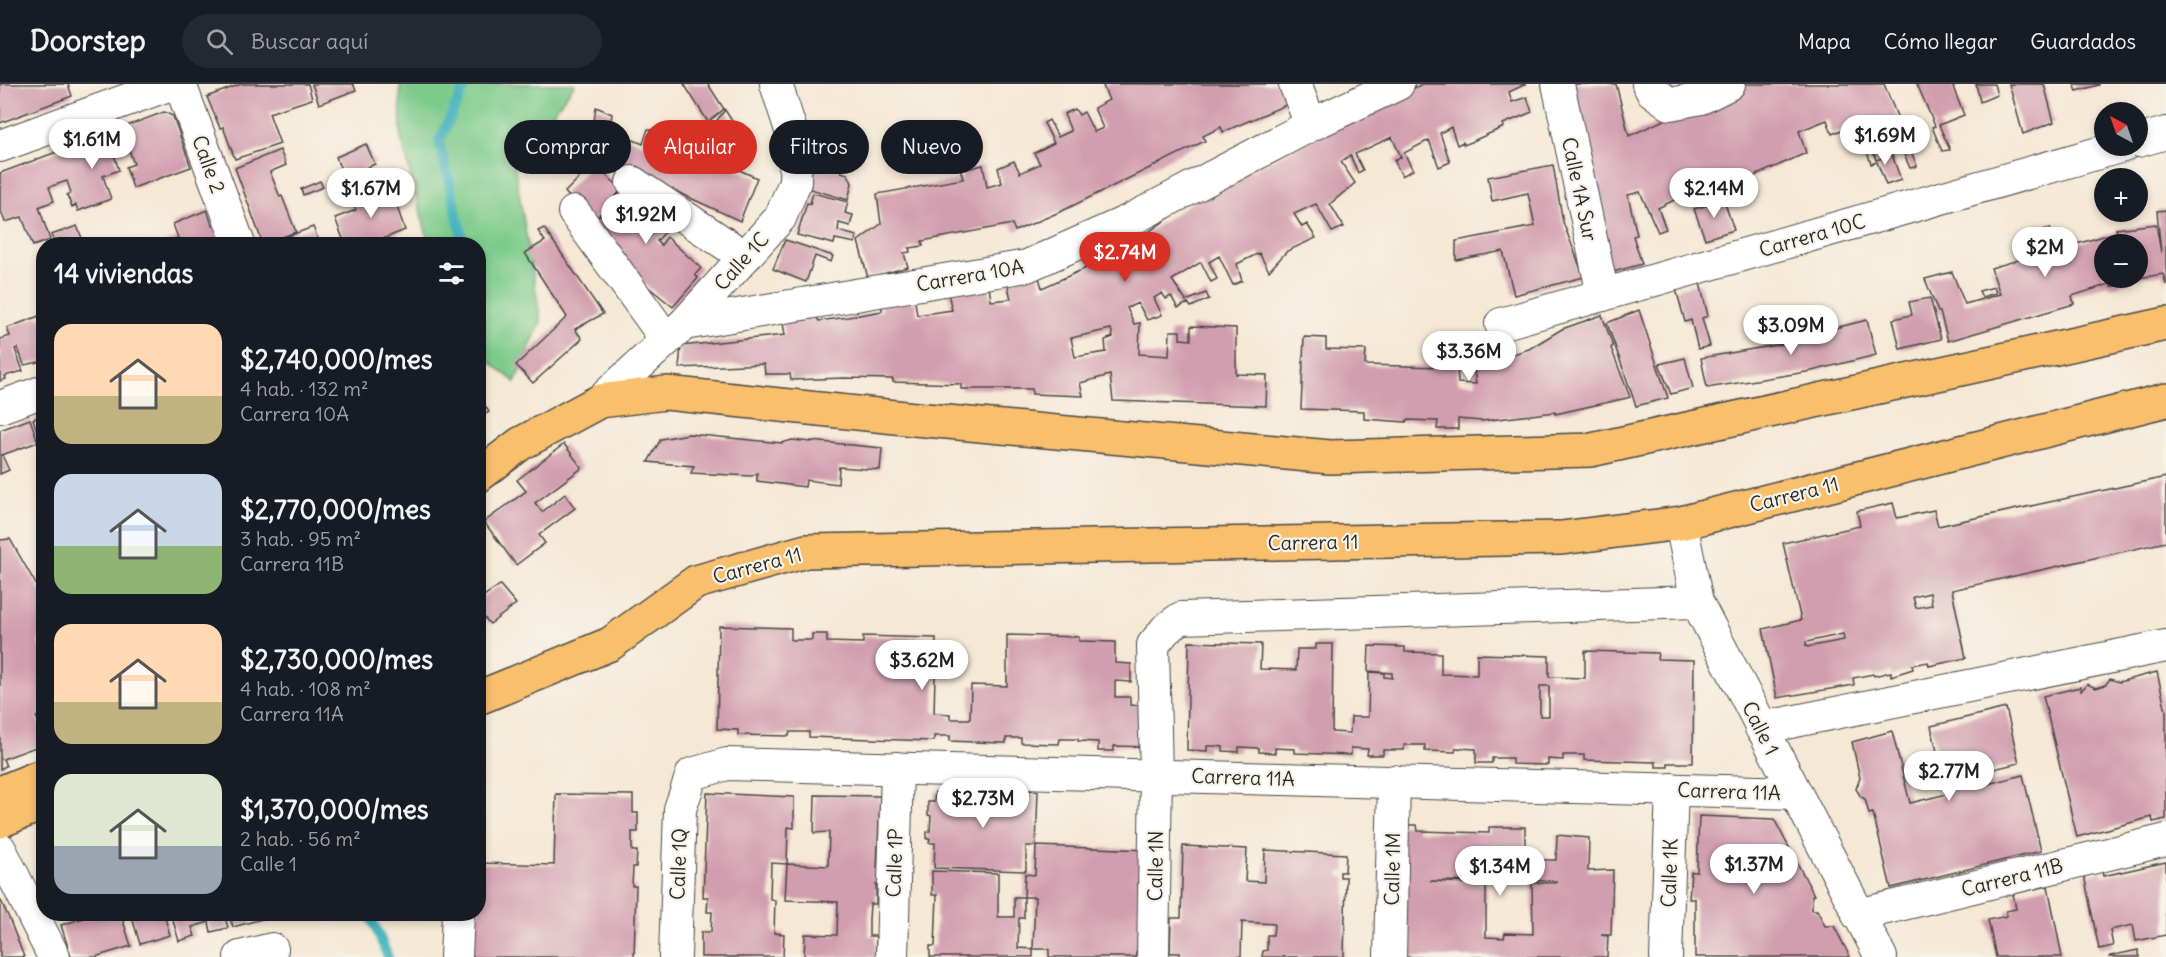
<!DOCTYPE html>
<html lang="es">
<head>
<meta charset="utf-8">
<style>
	:root { --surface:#171b24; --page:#242831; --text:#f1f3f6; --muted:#9ea1a6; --line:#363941; --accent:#d93025 }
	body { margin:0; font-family:Delius,sans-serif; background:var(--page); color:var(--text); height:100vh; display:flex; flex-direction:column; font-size:22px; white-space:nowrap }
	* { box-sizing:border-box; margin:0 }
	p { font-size:20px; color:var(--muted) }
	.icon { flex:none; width:33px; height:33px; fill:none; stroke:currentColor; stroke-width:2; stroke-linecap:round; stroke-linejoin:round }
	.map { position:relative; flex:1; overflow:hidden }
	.side { position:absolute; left:36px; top:153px; width:450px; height:684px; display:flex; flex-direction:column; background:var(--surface); border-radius:24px; box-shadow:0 3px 9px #0003 }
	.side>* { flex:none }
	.banner { position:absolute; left:504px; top:36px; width:570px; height:54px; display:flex; gap:12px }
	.needle { width:39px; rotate:320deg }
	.fabs { position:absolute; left:2094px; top:18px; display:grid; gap:12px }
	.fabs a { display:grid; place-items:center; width:54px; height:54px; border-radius:50%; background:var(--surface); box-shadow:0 3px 9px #0003; font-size:30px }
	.price { position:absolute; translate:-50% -51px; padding:0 14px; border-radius:21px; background:#fff; color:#222; font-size:20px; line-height:39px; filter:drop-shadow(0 2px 3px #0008) }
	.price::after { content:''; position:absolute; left:50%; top:36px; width:18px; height:14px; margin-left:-9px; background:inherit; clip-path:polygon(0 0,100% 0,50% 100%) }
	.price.selected { background:var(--accent); color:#fff }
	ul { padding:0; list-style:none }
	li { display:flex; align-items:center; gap:18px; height:150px; padding:0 18px }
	li span { display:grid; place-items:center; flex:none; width:168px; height:120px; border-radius:18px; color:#555 }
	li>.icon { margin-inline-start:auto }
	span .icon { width:72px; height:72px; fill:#fffc; stroke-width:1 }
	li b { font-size:26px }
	h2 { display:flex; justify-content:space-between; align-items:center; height:72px; padding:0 18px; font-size:26px }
	.tag { padding:0 21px; border-radius:27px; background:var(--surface); box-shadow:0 3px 9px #0003; font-size:21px; line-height:54px }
	.tag.selected { background:var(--accent); color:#fff }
	header { display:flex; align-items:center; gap:36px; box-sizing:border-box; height:84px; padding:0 30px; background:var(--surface); border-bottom:2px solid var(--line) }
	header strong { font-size:28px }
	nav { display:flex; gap:33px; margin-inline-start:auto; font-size:21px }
	.search { width:420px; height:54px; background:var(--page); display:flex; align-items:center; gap:15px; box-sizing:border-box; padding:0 21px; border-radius:33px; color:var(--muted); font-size:22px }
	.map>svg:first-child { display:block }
	.green { fill:#7dcb8b; stroke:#547b5b; stroke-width:1.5 }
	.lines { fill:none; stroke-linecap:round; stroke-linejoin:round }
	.stream { stroke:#44b3be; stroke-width:10 }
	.building { fill:#d19eaf; fill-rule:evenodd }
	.street-casing { stroke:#494744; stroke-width:34 }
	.primary-casing { stroke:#494744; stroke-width:36 }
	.street { stroke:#fff; stroke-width:32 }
	.primary { stroke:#f8bf6c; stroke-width:33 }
	.labels { text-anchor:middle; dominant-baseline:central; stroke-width:4.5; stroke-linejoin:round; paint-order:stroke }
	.street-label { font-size:20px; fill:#2b2b2b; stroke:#f7f3e8 }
</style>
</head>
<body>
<header>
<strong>Doorstep</strong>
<div class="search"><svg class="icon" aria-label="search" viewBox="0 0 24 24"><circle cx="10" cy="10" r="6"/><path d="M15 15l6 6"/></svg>Buscar aquí</div>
<nav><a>Mapa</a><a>Cómo llegar</a><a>Guardados</a></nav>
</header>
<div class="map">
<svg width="2166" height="873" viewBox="0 0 2166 873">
	<rect width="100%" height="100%" fill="#f7f3e8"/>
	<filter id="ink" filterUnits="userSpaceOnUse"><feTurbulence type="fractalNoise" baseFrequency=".0167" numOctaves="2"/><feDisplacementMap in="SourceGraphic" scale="12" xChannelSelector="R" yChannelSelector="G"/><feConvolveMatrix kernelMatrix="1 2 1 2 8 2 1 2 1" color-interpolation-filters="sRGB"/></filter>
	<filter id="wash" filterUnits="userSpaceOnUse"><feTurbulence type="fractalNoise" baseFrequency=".008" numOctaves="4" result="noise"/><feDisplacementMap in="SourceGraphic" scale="24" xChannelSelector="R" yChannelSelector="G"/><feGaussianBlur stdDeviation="1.35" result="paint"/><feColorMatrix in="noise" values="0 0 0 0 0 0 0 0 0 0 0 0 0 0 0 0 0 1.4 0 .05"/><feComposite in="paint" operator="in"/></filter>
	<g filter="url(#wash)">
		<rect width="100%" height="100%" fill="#f5e8d4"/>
		<!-- green -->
		<path class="green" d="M400,0H575L514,80L541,237L515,298L479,269L478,160H429L401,54Z"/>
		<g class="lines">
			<!-- stream -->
			<g class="stream">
				<path d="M464,160L439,57L466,0"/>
				<path d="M370,830L388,873"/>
			</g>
		</g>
		<g id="blocks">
			<!-- building -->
			<g class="building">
				<path d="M0,0H68L72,12L0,39Z"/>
				<path d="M241,0H308L312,15L269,29L280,60L235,75L223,43L220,44L207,13Z"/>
				<path d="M312,0H353L356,6L319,20Z"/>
				<path d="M684,0H708L724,25L708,38Z"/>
				<path d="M1107,0H1289L1295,17L1223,48L1221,43L1203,52L1205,57L1062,127L1015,147L1012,140L922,157L923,162L909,164L910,168L904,169L908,183L868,194L858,157L881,140L877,110L963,95L958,76L965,73L967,85L983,81L987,103L1002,99L998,84L1014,77L1020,89L1040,80L1034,69L1054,59L1044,39L1049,36L1058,53L1071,47L1064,30L1075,25L1079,31L1084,28L1094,48L1103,44L1094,24L1109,16L1103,2Z"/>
				<path d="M1422,0H1526L1509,8L1512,18L1527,13L1532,28L1503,40L1504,43L1464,61L1463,58L1457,61L1451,43L1440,49L1450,78L1439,83L1429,56L1404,69L1413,86L1402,92L1394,76L1401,73L1392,53L1355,70L1363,86L1358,89L1350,71L1341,78L1355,99L1330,120L1344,143L1332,148L1316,120L1294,130L1302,143L1307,140L1316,154L1287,167L1269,187L1259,169L1237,180L1242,197L1233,201L1219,172L1209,178L1217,195L1211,198L1201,178L1172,196L1186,217L1206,209L1209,215L1191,223L1188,219L1178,224L1171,212L1166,215L1162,209L1154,214L1162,231L1147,236L1138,219L1127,224L1134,240L1140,239L1139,270L1169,272L1170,247H1180V255L1191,256V242L1236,244V290L1267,291L1266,322L1113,317L1110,291L1080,299L1083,312L1032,310V305H961V300L893,298V295L844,294L791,296L790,290H765L764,280L679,284L681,262L785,251L783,239L817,234L819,237L848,233L882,227V221L915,217L917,231L952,226L948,209L989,202L991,217L1011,215L1007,198L1038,190L1042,204L1095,180L1096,179L1090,167L1116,155L1121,167L1202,111ZM1111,245L1113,253L1105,256L1106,268L1075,273L1071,254Z"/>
				<path d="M1564,0H1616L1629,52L1743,0H1884L1901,42L1868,55L1866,48L1855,53L1851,42L1832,50L1827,36L1799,47L1806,69L1750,94L1751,98L1722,111L1714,89L1686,102L1689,109L1658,124L1666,145L1658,148L1640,108L1628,111L1637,151L1633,152L1642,180L1602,191Z"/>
				<path d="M1917,0H1959L1953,3L1964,31L1939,41L1950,66L1942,67L1932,43L1935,42Z"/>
				<path d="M1976,0H1994L1997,11L1980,18Z"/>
				<path d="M2009,0H2044L2054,38L2023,50Z"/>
				<path d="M2074,0H2099V1L2077,7Z"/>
				<path d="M596,23L612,30L606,70L612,47L643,60L648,45L654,47L649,63L691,84L705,49H707L725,26L751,66L745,75L726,65L723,70L728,73L726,80L757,94L740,137L589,67Z"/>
				<path d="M164,28L173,32L191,83L133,104L126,83L134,80L129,66L114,71L119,86L103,92L111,115L78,127L76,121L72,123L67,111L71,109L67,97L49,103L54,117L39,123L50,156L33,162L22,133L5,138L0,124V89Z"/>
				<path d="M1870,59L1876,76L1892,71L1901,96L1886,101L1877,78L1871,80L1865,61Z"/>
				<path d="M366,60L375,80L344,93L336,73Z"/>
				<path d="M808,62L825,66L822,76L843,82L841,88L848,90L852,99L848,116L807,104L812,86L805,83Z"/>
				<path d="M579,64L595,77L593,80L622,105L592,139L565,108L590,83L575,68Z"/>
				<path d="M1910,65L1917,82L1910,84L1903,68Z"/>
				<path d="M280,66L286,81L270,88L280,113L282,112L296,148L263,160L235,84Z"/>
				<path d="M1553,81L1563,138L1584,193L1514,211L1503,167L1456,176V157L1535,142L1528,109L1492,117L1488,93Z"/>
				<path d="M320,97L323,103L303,111L301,105Z"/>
				<path d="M629,99L672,140L657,157L661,161L667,153L701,184L695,191L698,194L673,223L631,189L592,140Z"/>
				<path d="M390,102L405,146L370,160H345L335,134L356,126L353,118Z"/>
				<path d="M813,109L848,118L845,129L853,131L850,142L839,139L838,147L857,152L855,159L835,155L834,160L797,151L807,119L810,120Z"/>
				<path d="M1724,116L1734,146L1705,155L1694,125Z"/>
				<path d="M207,126L212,141L220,138L228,160H162L178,154L173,140Z"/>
				<path d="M2166,126V201L2163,190L2138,194V160H2104V194H2130L2131,198L2111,203L2110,200L2072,212L2074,220L1948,257L1940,228H1938L1925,195L1952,188L1965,220L2000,210L1991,184L2022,175L2017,153L2050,144L2052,152L2058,150L2063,164L2117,148L2116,145L2156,140L2161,169L2157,127Z"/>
				<path d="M77,142L84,159L55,160L51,151Z"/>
				<path d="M313,143L320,160H267Z"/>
				<path d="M544,144L603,230L575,245L582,255L533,299L516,281L567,233L525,169L545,157L538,147Z"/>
				<path d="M785,156L795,159L833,172L831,178L815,172L806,198L773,185Z"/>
				<path d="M1700,199L1708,232L1702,234L1710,262L1698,265L1691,236L1685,238L1676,205Z"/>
				<path d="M1994,203L1996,209L1982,213L1979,207Z"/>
				<path d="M1930,214L1941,255L1900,265L1893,235L1912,231L1909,218Z"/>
				<path d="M1639,226L1668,314L1636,322L1607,239Z"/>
				<path d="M1602,231L1613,262L1611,264L1630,313L1627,314L1555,330V328L1482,337L1458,335V345H1437L1438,337L1407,336L1406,338L1364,335V327L1301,325L1304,253L1326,254V265L1366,266L1365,281L1440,283V281L1457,282L1458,299L1476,300L1473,279L1488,278L1529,265L1562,245Z"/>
				<path d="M39,232L44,241V277L24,281L18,264L15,265L23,287L5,292L6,295L0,297V255L10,252L7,244Z"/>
				<path d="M1867,236L1876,271L1812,287L1707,304L1701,274L1805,256L1803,252Z"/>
				<path d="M1685,274L1693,304L1671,310L1659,280Z"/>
				<path d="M478,310L489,328L478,334Z"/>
				<path d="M44,331V358L41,359L33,335Z"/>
				<path d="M30,335L38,358L2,371L9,386L0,390V346Z"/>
				<path d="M689,350L782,359L792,356L811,358V357L882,364L880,386L839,383L838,400L806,396L805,403L757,397V389L752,392L691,389L694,382L648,378L661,355Z"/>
				<path d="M564,360L582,384L535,419L542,428L565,410L575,424L539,451L545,459L516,481L484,438L526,407L517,396Z"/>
				<path d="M2166,393V458L1952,506L1966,574L1929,582L1928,578L1912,581L1913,585L1891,592V588L1874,592L1873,590L1853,594L1854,601L1848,602L1777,614L1763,545L1801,536L1783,459L1860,442L1857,427L1893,419L1897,434L1934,426L1938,442ZM1930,509L1932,521L1916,524L1913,513ZM1843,550L1844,556L1807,563L1806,562V558Z"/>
				<path d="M10,455L41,509L44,507V554L38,557L44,568V629L36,633L44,647V660L3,675L6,682L0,685V456Z"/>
				<path d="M500,501L516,520L490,540L478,527V516Z"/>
				<path d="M719,542L791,544V556H812V550H827V558L863,559V552L936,554L934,629L950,630V635H970L971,601L1007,602V551L1079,553V557L1115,558V579L1131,580V598L1115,597V613H1130V621L1151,622L1150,663L1114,662V667H1098V658L1078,657V655H1060L1059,660L1021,659V654H1006V659H1001L950,657V652H934V657L809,653V648H790L789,652L738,651V646L717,645Z"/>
				<path d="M1189,558L1261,560L1260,585L1296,586L1297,565H1316V560H1333L1332,648L1350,649L1351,633H1368L1369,588L1384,589V593L1392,594V589L1368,587L1369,562L1405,563V568L1441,569V590L1477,591V570L1549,572V593L1585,594V567L1658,569L1657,575L1694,576L1693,679H1668V683H1656V678L1584,676V671H1563V676L1548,675V681L1512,680V674H1492V679H1476V665L1456,664L1455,668L1425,667V661H1404V666H1383V671H1367L1368,665L1351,664V671L1295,669V665L1275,664V669L1259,668V664L1239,663V668L1223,667V663L1215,662H1207V667L1187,666ZM1540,602H1549V632H1540Z"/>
				<path d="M2157,588L2166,627V735L2153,738L2152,733L2077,753L2043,612L2080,603L2081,607L2087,600L2096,604L2105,601L2110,595L2119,598Z"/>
				<path d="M2006,624L2019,679L1969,691L1972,704L2023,691L2041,767L1891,804L1873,729L1869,730L1865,715L1861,713L1856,705L1860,694L1852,658L1892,647L1910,719L1947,710L1931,642Z"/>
				<path d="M954,704L966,705V709H979V705L1002,708V706H1014V710L1029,711V706L1038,707L1036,762H1026V787L934,784L935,759H929L930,755H927V748L930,747L931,732L928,731V718H934L935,708H954Z"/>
				<path d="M707,709L794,713V744L788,743L787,780L771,779L770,815L775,816L774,849L784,850L783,873H701V848H711L712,828H707L708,813H703Z"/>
				<path d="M556,710L633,711V729H638V748H632V767H637L636,783H633L632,802H636L634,873H469L465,830H478V779L554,781Z"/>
				<path d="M815,711L880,712L877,784H883L882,802L876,801V820H870L869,835V852H876V873H804L805,850L837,851L838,818L785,816L787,780L828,782L829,748L814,749Z"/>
				<path d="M1699,732L1774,735L1814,811H1812V826H1817L1825,842H1834L1850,873H1695V815H1689L1691,788H1697Z"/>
				<path d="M1401,741H1417L1418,747L1489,749V743H1525V776H1556L1557,751L1589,754L1588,787L1613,786L1611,851H1601L1608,852L1607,873H1399ZM1505,796L1556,797V799H1532L1533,850L1505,849L1504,854L1486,853V800L1430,797L1505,798Z"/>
				<path d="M1036,762L1149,766L1148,796H1138V816H1142L1141,868H1136V873H1049V865H1033L1035,813H1024V834H1019L1018,864L1033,865V873H930V862H935L937,811H932V787L998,789V833H1014V813H1024L1025,790L1035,791Z"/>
				<path d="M1183,762L1247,765L1245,797L1264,798L1265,766L1346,770L1345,788H1340V793H1346L1344,873H1262L1263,867L1267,866V851H1273L1274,840L1242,838L1241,872L1180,873V869H1170L1171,834H1181Z"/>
				<path d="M2166,778V851L2136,857L2133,841L2110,846L2113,862L2099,865L2084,791L2102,787L2103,792Z"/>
				<path d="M2048,802L2062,873H1996L1988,836L2007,832L2006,827L2016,825L2013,810Z"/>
				<path d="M0,815L9,834L24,873H0Z"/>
				<path d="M97,830H121L131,862L95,873H71L61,841Z"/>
				<path d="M131,830H164L170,851L140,860Z"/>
				<path d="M171,830H224L228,844L211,848L209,838L192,843L195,852L179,857Z"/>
				<path d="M229,830H265L266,834L233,843Z"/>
				<path d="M2138,866L2140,873H2110V872Z"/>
			</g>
		</g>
	</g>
	<g filter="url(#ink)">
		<use href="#blocks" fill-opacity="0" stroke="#494744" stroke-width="1.5"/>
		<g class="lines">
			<!-- street casing -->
			<g class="street-casing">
				<g id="street">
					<path d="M180,0L239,160"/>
					<path d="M1295,0L1311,41"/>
					<path d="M1558,0L1603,211"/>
					<path d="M1648,0L1652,7L1670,20L1701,14L1729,0"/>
					<path d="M2138,57L2166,49"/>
					<path d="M0,62L171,0"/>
					<path d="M632,98L745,173"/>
					<path d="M574,128L666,255"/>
					<path d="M684,240L1027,182L1130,136L1311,41L1398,0"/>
					<path d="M1501,240L2123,62"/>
					<path d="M600,317L684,240L780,134L795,98L796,62L776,0"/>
					<path d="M0,323L44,307"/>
					<path d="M1681,439L1697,518L1881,873"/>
					<path d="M1761,644L2166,562"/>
					<path d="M0,765L54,873"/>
					<path d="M1858,831L2166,756"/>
					<path d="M240,873L272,865"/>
					<path d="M456,873L458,830"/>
					<path d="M675,873L680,725L692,690L727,680L1795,709"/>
					<path d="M892,873L897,684"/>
					<path d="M1153,873L1156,691L1153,561L1166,545L1181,534L1697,518"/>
					<path d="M1390,873L1394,697"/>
					<path d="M1666,873L1672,705"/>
				</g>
			</g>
			<!-- primary casing -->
			<g class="primary-casing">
				<g id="primary">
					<path d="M478,392L520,360L600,317L666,309L915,335L1330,373L1591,366L2166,240"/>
					<path d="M478,614L610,560L696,498L806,467L1561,454L1681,439L2166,316"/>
					<path d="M0,709L44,691"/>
					<path d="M0,737L44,719"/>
				</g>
			</g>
			<!-- street -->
			<use href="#street" class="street"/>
			<!-- primary -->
			<use href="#primary" class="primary"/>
		</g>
	</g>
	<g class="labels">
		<!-- street labels -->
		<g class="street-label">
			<text transform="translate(209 80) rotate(70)">Calle 2</text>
			<text transform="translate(1580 105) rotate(78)">Calle 1A Sur</text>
			<text transform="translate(1812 151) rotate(-16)">Carrera 10C</text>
			<text transform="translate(741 177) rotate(-48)">Calle 1C</text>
			<text transform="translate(970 191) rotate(-10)">Carrera 10A</text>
			<text transform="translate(1794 410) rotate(-14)">Carrera 11</text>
			<text transform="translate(1313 458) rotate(-1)">Carrera 11</text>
			<text transform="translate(757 481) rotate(-15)">Carrera 11</text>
			<text transform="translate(1761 644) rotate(63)">Calle 1</text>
			<text transform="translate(1243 693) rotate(2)">Carrera 11A</text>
			<text transform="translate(1729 707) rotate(2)">Carrera 11A</text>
			<text transform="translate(894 779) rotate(-88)">Calle 1P</text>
			<text transform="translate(678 780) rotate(-88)">Calle 1Q</text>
			<text transform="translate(1155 782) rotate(-89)">Calle 1N</text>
			<text transform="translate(1392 785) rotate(-89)">Calle 1M</text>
			<text transform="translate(1669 789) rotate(-88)">Calle 1K</text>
			<text transform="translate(2012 793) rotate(-14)">Carrera 11B</text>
		</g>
	</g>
</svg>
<div class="fabs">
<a><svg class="needle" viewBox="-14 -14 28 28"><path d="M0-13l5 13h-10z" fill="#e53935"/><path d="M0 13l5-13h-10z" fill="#9ea1a6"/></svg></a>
<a>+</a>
<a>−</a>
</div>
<b class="price" style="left:1885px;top:82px">$1.69M</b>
<b class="price" style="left:92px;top:86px">$1.61M</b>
<b class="price" style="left:371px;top:135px">$1.67M</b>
<b class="price" style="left:1714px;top:135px">$2.14M</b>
<b class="price" style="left:646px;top:161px">$1.92M</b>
<b class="price" style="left:2045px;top:194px">$2M</b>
<b class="price selected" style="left:1125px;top:199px">$2.74M</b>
<b class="price" style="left:1791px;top:272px">$3.09M</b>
<b class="price" style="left:1469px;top:298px">$3.36M</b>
<b class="price" style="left:922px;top:607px">$3.62M</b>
<b class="price" style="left:1949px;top:718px">$2.77M</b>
<b class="price" style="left:983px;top:745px">$2.73M</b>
<b class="price" style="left:1754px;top:811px">$1.37M</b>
<b class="price" style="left:1500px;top:813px">$1.34M</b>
<div class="banner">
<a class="tag">Comprar</a>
<a class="tag selected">Alquilar</a>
<a class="tag">Filtros</a>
<a class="tag">Nuevo</a>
</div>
<section class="side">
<h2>14 viviendas<svg class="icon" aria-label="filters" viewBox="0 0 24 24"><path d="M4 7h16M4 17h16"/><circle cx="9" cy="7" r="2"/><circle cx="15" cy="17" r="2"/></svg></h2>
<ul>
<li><span style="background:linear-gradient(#ffd9b3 60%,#c2b280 0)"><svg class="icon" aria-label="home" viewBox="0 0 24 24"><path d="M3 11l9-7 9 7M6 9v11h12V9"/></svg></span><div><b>$2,740,000/mes</b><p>4 hab. · 132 m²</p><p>Carrera 10A</p></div></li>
<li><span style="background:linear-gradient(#c9d6e8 60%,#8fb573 0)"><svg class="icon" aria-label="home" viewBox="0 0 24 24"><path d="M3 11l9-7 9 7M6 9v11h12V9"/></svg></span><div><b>$2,770,000/mes</b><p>3 hab. · 95 m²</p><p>Carrera 11B</p></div></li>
<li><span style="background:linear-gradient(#ffd9b3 65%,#c2b280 0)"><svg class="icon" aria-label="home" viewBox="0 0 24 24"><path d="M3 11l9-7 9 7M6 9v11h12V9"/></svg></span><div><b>$2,730,000/mes</b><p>4 hab. · 108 m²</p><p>Carrera 11A</p></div></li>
<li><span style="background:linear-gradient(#dfe7d0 60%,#9aa5b1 0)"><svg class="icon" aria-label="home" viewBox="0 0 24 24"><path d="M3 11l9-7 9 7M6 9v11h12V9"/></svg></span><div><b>$1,370,000/mes</b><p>2 hab. · 56 m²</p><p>Calle 1</p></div></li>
</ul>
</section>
</div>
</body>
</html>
